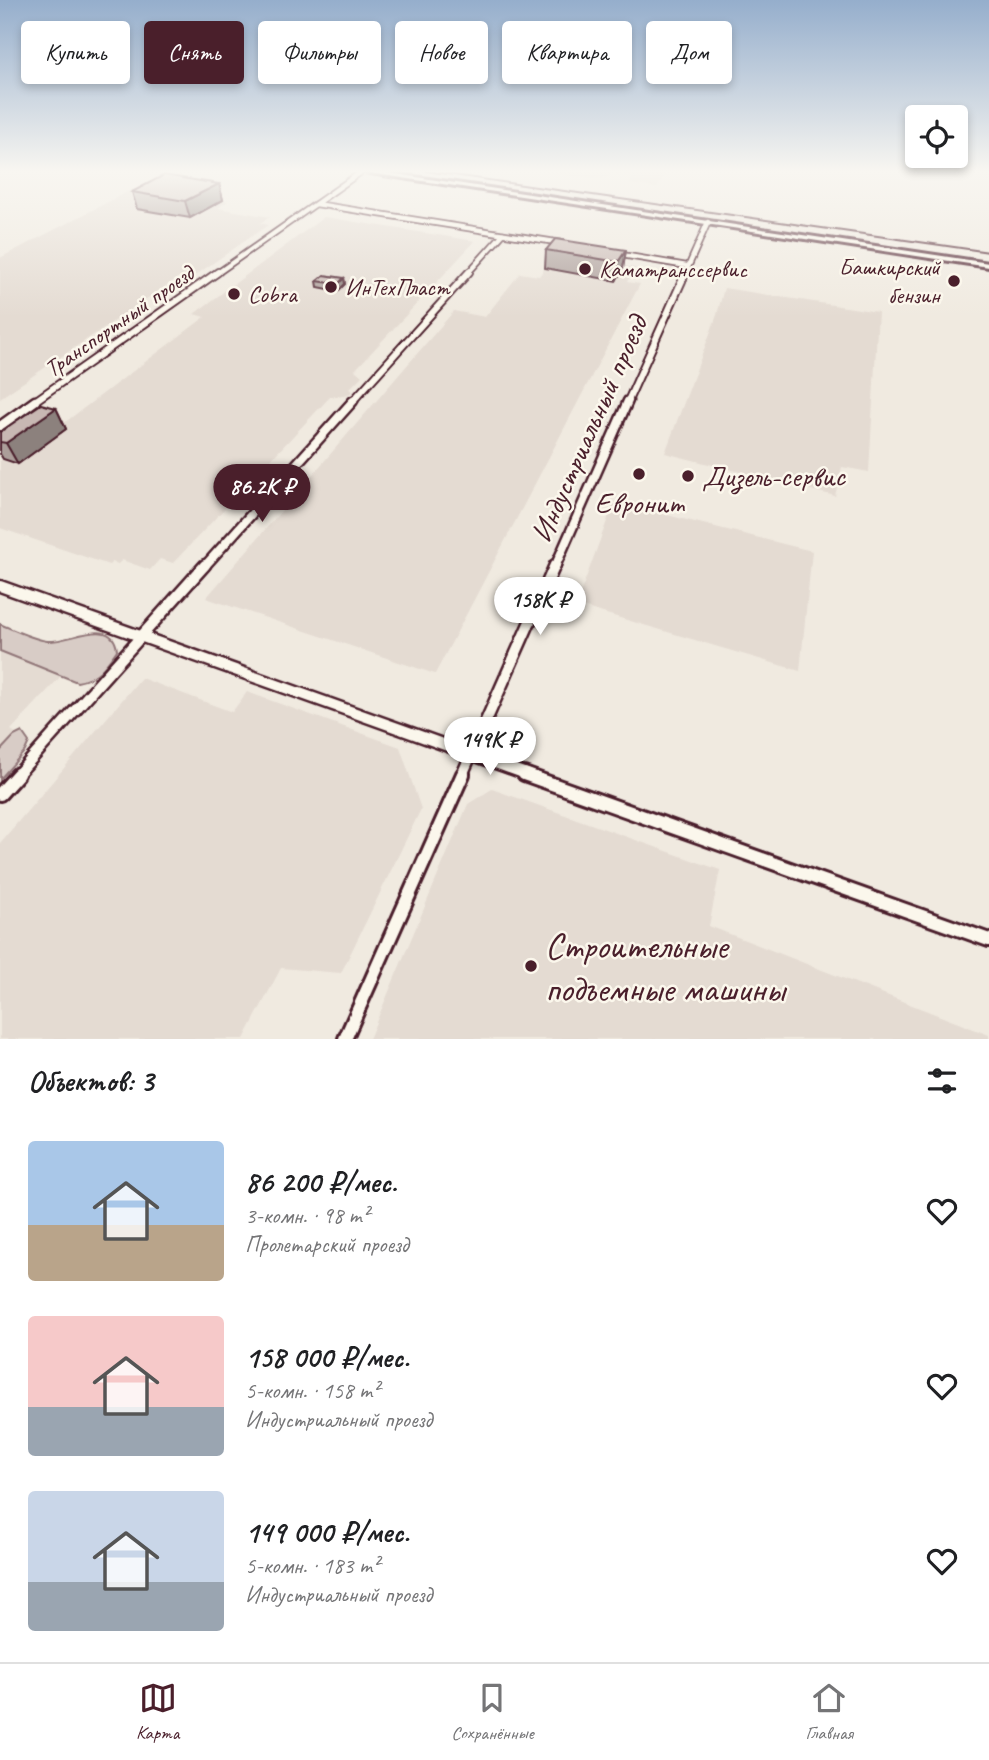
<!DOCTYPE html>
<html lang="ru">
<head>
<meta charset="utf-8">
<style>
	:root { --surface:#fff; --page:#f6f6f6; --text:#202124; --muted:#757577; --line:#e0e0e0; --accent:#4a1f2b }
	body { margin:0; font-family:Caveat,sans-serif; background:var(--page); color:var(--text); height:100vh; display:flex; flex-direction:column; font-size:26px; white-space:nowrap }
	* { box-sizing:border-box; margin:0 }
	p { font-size:23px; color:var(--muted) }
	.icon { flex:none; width:38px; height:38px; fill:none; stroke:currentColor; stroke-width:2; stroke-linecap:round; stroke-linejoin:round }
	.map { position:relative; height:1039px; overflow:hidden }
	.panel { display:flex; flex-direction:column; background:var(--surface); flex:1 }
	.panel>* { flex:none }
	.hud { position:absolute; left:21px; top:21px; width:948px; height:63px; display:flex; gap:14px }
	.fabs { position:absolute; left:905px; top:105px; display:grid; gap:14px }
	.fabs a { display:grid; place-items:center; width:63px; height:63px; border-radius:7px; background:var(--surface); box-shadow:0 4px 10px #0003; font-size:35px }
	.price { position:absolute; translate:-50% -60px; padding:0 16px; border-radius:24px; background:#fff; color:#222; font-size:23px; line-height:46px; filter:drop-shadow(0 2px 4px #0008) }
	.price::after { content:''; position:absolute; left:50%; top:42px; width:21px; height:16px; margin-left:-10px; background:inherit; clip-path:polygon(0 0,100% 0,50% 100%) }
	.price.on { background:var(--accent); color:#fff }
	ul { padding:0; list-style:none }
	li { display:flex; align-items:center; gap:21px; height:175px; padding:0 28px }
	li span { display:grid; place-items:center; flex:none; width:196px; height:140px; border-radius:7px; color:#555 }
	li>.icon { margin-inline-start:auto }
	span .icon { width:84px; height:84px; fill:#fffc; stroke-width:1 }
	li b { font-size:30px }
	h2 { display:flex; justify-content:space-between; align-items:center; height:84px; padding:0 28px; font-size:30px }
	.chip { padding:0 24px; border-radius:7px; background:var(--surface); box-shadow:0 4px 10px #0003; font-size:24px; line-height:63px }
	.chip.on { background:var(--accent); color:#fff }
	.dock { display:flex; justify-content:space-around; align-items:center; height:98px; border-top:2px solid var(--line); background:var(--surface); font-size:19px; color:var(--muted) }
	.dock a { display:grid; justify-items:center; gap:4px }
	.dock .on { color:var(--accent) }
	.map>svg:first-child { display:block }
	.built { fill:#e4dbd2 }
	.green { fill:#d8ccc6; stroke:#917678; stroke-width:2 }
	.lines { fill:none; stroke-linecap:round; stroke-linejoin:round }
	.street-far4-casing { stroke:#4a1f2b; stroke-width:8 }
	.street-far3-casing { stroke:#4a1f2b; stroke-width:10 }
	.street-far2-casing { stroke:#4a1f2b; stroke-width:13 }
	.street-far1-casing { stroke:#4a1f2b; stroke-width:15 }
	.street-casing { stroke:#4a1f2b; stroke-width:18 }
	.primary-casing { stroke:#4a1f2b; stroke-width:6 }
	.street-far4 { stroke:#fbf7ec; stroke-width:4.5 }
	.street-far3 { stroke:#fbf7ec; stroke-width:6 }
	.street-far2 { stroke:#fbf7ec; stroke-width:8 }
	.street-far1 { stroke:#fbf7ec; stroke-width:10 }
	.street { stroke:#fbf7ec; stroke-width:12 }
	.primary { fill:#fbf7ec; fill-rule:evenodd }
	.tram { stroke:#4a1f2b; stroke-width:2 }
	.wall { fill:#ac9e9a; stroke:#4a1f2b; stroke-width:2 }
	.shaded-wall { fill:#8c817d; stroke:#4a1f2b; stroke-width:2 }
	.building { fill:#c8b8b3; stroke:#4a1f2b; stroke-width:2 }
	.poi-dot { fill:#4a1f2b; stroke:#fbf7ec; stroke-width:2.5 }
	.labels { text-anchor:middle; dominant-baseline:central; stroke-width:5; stroke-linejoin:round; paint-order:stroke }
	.far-poi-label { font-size:24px; fill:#4a1f2b; stroke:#fbf7ec; text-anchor:start }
	.far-street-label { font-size:24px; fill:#4a1f2b; stroke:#fbf7ec }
	.street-label { font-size:30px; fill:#4a1f2b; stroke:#fbf7ec }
	.poi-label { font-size:30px; fill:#4a1f2b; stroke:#fbf7ec; text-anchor:start }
	.near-poi-label { font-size:37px; fill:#4a1f2b; stroke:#fbf7ec; text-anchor:start }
</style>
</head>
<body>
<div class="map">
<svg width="989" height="1039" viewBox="0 0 989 1039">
	<rect width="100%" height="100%" fill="#f0eae0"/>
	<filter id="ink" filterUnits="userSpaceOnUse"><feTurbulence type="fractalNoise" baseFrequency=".0143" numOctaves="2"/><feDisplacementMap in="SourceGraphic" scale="14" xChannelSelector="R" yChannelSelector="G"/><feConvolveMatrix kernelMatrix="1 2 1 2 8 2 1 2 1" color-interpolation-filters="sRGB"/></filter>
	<g filter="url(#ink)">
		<!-- built -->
		<g class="built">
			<path d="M667,171L657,188L630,184L632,177L614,174L602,179L540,172Z"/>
			<path d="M133,189L161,194L166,191L228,201L218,208L270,217L260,223L268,225L190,279L179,277L0,398V258Z"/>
			<path d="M324,217L475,241L355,370L362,376L349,389L353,391L349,394L330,397L173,563L160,559L150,570L122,560L118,564L112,562L109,565L0,528V461L51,424L60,426L205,317L194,314Z"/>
			<path d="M555,255L635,268L627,282L640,284L435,674L206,598L454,311L485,317L520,273L539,276Z"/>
			<path d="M724,288L878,312L869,472L842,467L835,496L665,453L717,315Z"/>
			<path d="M614,502L812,551L800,671L576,605Z"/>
			<path d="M0,652L62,675L11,730L16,733L0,750Z"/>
			<path d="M141,678L232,712L247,692L400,747L421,809L341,973L281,968L244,1039H0V843Z"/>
			<path d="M492,789L720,870L709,926L989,1035V1039H369L468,804Z"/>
		</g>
		<!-- green -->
		<g class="green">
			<path d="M0,624C14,630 32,639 47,641C69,643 113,615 117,650C106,666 97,679 77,682L0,651Z"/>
			<path d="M22,732L29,742L25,751L0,779V751L14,736Z"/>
		</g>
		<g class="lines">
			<!-- street-far4 casing -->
			<g class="street-far4-casing">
				<g id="street-far4">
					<path d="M316,204L562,243"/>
					<path d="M616,254L687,266"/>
					<path d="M216,274L361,172"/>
					<path d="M467,274L503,234"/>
					<path d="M685,274L708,222"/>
				</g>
			</g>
			<!-- street-far3 casing -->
			<g class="street-far3-casing">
				<g id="street-far3">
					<path d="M32,403L218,272"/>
					<path d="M351,403L469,272"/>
					<path d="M627,403L686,272"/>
				</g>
			</g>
			<!-- street-far2 casing -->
			<g class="street-far2-casing">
				<g id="street-far2">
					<path d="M0,426L35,401"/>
					<path d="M204,567L353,401"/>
					<path d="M555,567L628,401"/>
				</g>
			</g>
			<!-- street-far1 casing -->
			<g class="street-far1-casing">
				<g id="street-far1">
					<path d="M0,586L529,775"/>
					<path d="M17,775L205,565"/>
					<path d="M462,775L555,565"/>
				</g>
			</g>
			<!-- street casing -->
			<g class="street-casing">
				<g id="street">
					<path d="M524,774L989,940"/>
					<path d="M0,794L18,774"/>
					<path d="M345,1039L463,774"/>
				</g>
			</g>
			<!-- primary casing -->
			<g class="primary-casing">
				<path id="primary" d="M357,171H376L989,263V267Z"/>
			</g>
			<!-- street-far4 -->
			<use href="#street-far4" class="street-far4"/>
			<!-- street-far3 -->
			<use href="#street-far3" class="street-far3"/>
			<!-- street-far2 -->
			<use href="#street-far2" class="street-far2"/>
			<!-- street-far1 -->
			<use href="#street-far1" class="street-far1"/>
			<!-- street -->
			<use href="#street" class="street"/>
			<!-- primary -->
			<use href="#primary" class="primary"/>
			<!-- tram -->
			<path class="tram" d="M426,171L989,252"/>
		</g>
		<!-- wall -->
		<g class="wall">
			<path d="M219,184L223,200L190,218L137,209L132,192Z"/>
			<path d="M546,250H626L623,268L616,281L545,268Z"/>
			<path d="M344,278L345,284L338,291L318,287L317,281Z"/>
			<path d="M56,408L66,429L18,464L3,459L0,454V432Z"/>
		</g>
		<!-- shaded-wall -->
		<g class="shaded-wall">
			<path d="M219,184L223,200L190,218L185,201Z"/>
			<path d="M626,250L623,268L616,281L618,262Z"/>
			<path d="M344,278L345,284L338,291V284Z"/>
			<path d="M56,408L66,429L18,464L6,443Z"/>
		</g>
		<!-- building -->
		<g class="building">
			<path d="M164,175L219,184L185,201L132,192Z"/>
			<path d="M555,239L626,250L618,262L546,250Z"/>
			<path d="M324,275L344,278L338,284L317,281Z"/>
			<path d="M41,404L56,408L6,443L0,442V432Z"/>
		</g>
	</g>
	<!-- sky -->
	<linearGradient id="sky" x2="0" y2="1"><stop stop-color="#95aecc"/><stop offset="0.54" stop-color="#f8f6f1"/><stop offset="1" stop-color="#f8f6f1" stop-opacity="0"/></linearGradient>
	<rect width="989" height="317" fill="url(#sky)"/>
	<!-- markers -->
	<g class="poi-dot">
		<circle cx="585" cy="269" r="7"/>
		<circle cx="954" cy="281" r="7"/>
		<circle cx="331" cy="287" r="7"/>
		<circle cx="234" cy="294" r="7"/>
		<circle cx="639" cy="474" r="7"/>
		<circle cx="688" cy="476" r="7"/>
		<circle cx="531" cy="966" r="7"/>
	</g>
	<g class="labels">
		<!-- far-poi labels -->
		<g class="far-poi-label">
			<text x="940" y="267" text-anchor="end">Башкирский<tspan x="940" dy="28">бензин</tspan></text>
			<text x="599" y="269">Каматранссервис</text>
			<text x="345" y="287">ИнТехПласт</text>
			<text x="248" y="294">Cobra</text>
		</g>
		<!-- far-street labels -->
		<g class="far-street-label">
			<text transform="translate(119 321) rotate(-35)">Транспортный проезд</text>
		</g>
		<!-- street labels -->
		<g class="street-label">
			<text transform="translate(589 429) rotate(-66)">Индустриальный проезд</text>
		</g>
		<!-- poi labels -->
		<g class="poi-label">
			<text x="702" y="476">Дизель-сервис</text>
			<text x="639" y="503" text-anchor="middle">Евронит</text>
		</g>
		<!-- near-poi labels -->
		<g class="near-poi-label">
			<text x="545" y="945">Строительные<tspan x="545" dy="43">подъемные машины</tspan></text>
		</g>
	</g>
</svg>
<div class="fabs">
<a><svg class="icon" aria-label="locate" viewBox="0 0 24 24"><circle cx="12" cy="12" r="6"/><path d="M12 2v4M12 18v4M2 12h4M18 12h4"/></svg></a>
</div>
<b class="price on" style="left:262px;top:524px">86.2K ₽</b>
<b class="price" style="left:540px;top:637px">158K ₽</b>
<b class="price" style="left:490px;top:777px">149K ₽</b>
<div class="hud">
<a class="chip">Купить</a>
<a class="chip on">Снять</a>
<a class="chip">Фильтры</a>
<a class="chip">Новое</a>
<a class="chip">Квартира</a>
<a class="chip">Дом</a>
</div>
</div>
<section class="panel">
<h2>Объектов: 3<svg class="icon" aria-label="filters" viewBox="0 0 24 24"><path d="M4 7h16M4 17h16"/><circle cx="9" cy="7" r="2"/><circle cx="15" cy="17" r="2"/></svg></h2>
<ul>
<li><span style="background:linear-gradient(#a9c7e8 60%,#b9a48a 0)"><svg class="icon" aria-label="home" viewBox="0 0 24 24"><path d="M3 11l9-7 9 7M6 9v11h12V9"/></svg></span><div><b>86 200 ₽/мес.</b><p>3-комн. · 98 m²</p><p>Пролетарский проезд</p></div><svg class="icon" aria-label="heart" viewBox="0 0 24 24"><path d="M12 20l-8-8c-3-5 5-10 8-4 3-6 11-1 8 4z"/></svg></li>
<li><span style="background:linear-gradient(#f6c9c9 65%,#9aa5b1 0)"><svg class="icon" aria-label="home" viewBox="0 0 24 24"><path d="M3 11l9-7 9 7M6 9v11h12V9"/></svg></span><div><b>158 000 ₽/мес.</b><p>5-комн. · 158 m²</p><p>Индустриальный проезд</p></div><svg class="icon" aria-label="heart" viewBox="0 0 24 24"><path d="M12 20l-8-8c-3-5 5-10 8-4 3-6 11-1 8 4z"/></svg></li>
<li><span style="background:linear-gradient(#c9d6e8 65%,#9aa5b1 0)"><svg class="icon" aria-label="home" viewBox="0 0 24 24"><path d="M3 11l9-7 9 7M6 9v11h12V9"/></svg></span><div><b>149 000 ₽/мес.</b><p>5-комн. · 183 m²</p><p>Индустриальный проезд</p></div><svg class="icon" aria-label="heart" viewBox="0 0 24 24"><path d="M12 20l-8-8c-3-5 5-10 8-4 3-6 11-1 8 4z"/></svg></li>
</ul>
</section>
<nav class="dock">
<a class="on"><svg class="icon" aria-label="map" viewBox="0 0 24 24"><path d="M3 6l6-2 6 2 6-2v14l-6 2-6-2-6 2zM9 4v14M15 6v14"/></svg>Карта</a>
<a><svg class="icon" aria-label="saved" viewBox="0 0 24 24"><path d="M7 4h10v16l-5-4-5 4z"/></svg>Сохранённые</a>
<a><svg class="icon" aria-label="home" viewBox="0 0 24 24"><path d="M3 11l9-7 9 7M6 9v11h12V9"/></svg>Главная</a>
</nav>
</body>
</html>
